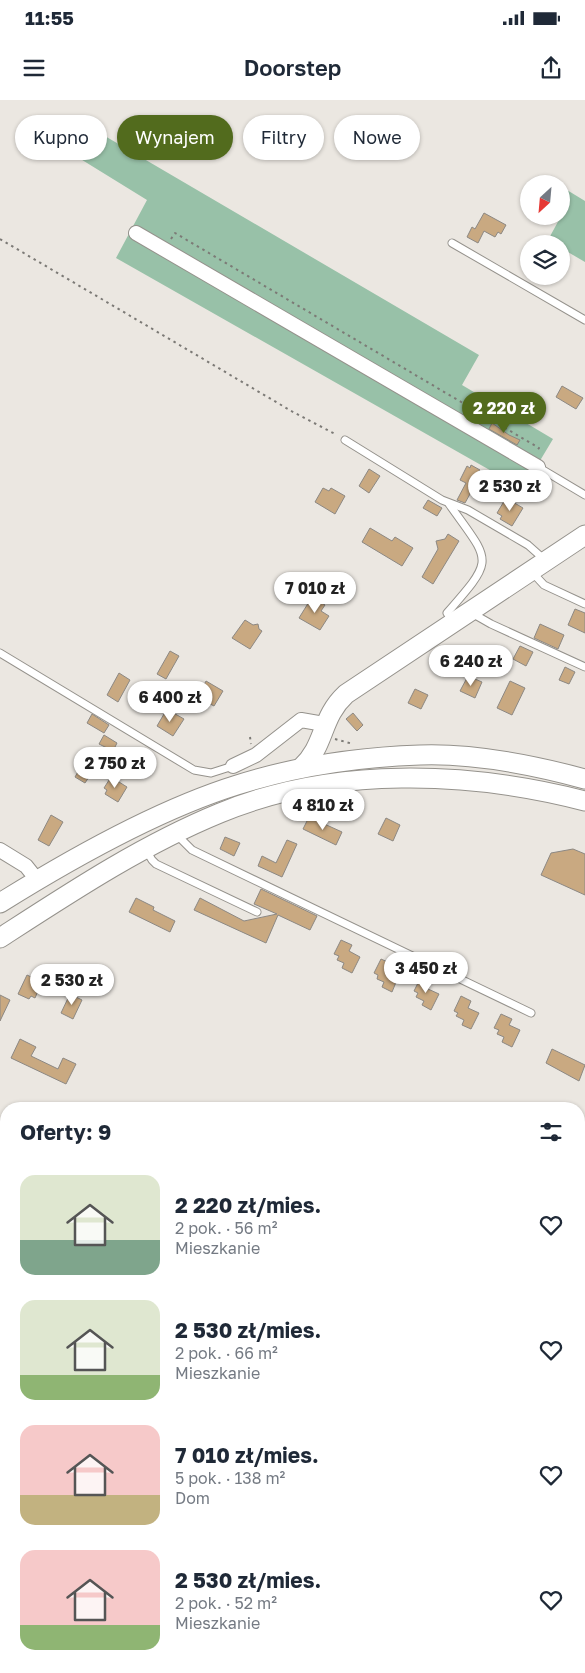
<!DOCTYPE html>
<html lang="pl">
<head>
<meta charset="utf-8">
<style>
	:root { --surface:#fff; --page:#f6f6f7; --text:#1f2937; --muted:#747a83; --accent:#526b1d }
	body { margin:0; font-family:"Golos Text",sans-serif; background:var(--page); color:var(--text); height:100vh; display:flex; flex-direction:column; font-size:19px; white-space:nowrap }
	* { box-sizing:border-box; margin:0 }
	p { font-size:16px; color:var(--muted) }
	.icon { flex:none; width:28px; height:28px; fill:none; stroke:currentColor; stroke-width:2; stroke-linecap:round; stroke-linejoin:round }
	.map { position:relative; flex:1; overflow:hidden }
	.details { position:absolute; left:0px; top:1002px; width:585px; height:571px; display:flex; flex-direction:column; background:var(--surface); border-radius:20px 20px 0 0; box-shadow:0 1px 4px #0004 }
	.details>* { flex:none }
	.top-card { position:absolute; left:15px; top:15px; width:555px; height:45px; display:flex; gap:10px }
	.needle { width:32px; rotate:206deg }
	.buttons { position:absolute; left:520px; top:75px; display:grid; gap:10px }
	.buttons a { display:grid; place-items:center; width:50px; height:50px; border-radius:50%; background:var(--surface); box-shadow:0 1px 4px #0004; font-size:25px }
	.price { position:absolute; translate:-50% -42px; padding:0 11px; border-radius:18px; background:#fff; color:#222; font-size:16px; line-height:32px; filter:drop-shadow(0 1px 2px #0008) }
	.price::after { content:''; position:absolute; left:50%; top:30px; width:15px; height:11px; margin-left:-8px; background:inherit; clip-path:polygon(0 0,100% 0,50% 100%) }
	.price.selected { background:var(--accent); color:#fff }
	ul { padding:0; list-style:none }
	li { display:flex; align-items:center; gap:15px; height:125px; padding:0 20px }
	li span { display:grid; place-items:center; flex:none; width:140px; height:100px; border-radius:15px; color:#555 }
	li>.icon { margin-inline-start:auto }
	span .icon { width:60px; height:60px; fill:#fffc; stroke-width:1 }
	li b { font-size:21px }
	h2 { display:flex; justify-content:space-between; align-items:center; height:60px; padding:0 20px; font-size:21px }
	.chip { padding:0 18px; border-radius:22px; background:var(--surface); box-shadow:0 1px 4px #0004; font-size:18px; line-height:45px }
	.chip.selected { background:var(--accent); color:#fff }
	.status { display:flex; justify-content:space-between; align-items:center; height:35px; padding:0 25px; background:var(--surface); direction:ltr }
	.status svg { height:14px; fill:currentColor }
	header { display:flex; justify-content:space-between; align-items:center; height:65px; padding:0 20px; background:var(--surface); font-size:22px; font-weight:600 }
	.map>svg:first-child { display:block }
	.green { fill:#98c1a8 }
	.building { fill:#c9a981; stroke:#8c8883 }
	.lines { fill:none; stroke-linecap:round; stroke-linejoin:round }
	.lane-casing { stroke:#95928c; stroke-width:9 }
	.street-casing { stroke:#95928c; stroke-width:16 }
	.secondary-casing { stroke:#95928c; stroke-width:21 }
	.path { stroke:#7c7a76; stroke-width:2; stroke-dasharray:2.5 4; stroke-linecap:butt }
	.lane { stroke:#fff; stroke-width:7 }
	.street { stroke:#fff; stroke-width:14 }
	.secondary { stroke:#fff; stroke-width:19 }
</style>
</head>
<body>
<div class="status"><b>11:55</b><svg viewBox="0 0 49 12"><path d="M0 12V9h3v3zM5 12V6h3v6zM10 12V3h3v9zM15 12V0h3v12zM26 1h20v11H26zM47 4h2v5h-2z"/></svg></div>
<header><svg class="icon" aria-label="menu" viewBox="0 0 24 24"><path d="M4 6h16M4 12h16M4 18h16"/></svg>Doorstep<svg class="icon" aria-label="share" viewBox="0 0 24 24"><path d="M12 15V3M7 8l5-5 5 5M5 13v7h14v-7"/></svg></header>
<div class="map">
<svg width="585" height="1573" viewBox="0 0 585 1573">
	<rect width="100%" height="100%" fill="#ebe7e1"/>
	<!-- green -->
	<g class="green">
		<path d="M69,15L479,255L462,285L553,339L523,389L116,158L147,100L53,42Z"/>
		<path d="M562,87L585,101V162L561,148V144H554L548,140L560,118L557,116H561Z"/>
		<path d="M0,1258L6,1265V1444L0,1438Z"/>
		<path d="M6,1470V1522L0,1519V1476Z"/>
	</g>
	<!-- building -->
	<g class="building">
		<path d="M484,113L506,125L501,134L498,132L495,137L484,131L478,143L467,137L472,127L475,129Z"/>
		<path d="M562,286L583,298L576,309L556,297Z"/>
		<path d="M492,323L509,335L520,340L517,345L489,329Z"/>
		<path d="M471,365L480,370L478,372L481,374L465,403L457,400L466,383L460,380L467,366L470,368Z"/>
		<path d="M369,369L380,376L369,393L359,386Z"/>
		<path d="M323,388L329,391L331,388L345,396L335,414L315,402Z"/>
		<path d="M506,398L523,408L512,426L500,419L502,416L497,413Z"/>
		<path d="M428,400L442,408L437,416L423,408Z"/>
		<path d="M370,428L392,441L395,437L413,448L402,466L362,442Z"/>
		<path d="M448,434L459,441L433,484L422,477L438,449L436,441L445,439Z"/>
		<path d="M312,497L325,505L321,511L329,516L320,530L299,518Z"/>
		<path d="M575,509L585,513V533L568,525Z"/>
		<path d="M245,520L253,525L258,524L259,529L262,531L250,549L232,538Z"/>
		<path d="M540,524L564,535L558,549L534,538Z"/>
		<path d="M520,546L533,552L526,566L513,559Z"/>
		<path d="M170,551L179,556L166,579L157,574Z"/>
		<path d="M565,567L575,572L569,584L559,580Z"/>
		<path d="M119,573L130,580L118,602L107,595Z"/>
		<path d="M468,576L482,582L475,598L460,591Z"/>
		<path d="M206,581L223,591L214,606L197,597L199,593L195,591L200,583L204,585Z"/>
		<path d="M510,581L525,588L512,615L497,608Z"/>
		<path d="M415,589L428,595L421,609L408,603Z"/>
		<path d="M170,611L184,619L173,636L157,626L164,614L167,616Z"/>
		<path d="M353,613L363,625L357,631L346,619Z"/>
		<path d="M92,614L109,625L104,633L87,623Z"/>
		<path d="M104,635L117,643L113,651L99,644Z"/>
		<path d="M87,656L98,663L85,683L75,677Z"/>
		<path d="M111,677L127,687L118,702L105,694L107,690L104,688Z"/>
		<path d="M51,715L63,722L49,746L38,740Z"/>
		<path d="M309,717L342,732L336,745L303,729Z"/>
		<path d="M386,718L400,725L393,741L378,734Z"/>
		<path d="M225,737L240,743L234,756L220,749Z"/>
		<path d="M287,740L297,744L282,777L258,766L262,756L276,763Z"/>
		<path d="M573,749L585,754V795L541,775L551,753Z"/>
		<path d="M261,789L317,816L310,830L278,815L266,843L194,810L200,798L244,821L277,814L254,804Z"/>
		<path d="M136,798L154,807L153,810L175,821L170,832L129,812Z"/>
		<path d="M341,840L352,845L349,851L360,857L352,873L342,868L344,863L337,860L339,856L334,854Z"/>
		<path d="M381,859L392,864L388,870L399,875L392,892L382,887L384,882L377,879L378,875L374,873Z"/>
		<path d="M27,875L42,882L35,898L31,896L29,899L18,894Z"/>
		<path d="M421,877L431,882L428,889L439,894L431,910L422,905L424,901L416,897L418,893L414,891Z"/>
		<path d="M70,894L82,900L73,919L61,913Z"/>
		<path d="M0,895L10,900L0,921Z"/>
		<path d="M461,896L471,901L468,908L479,913L471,929L462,925L464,920L456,916L458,913L454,911Z"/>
		<path d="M501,914L512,919L509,925L520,930L512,947L502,942L504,937L497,934L499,930L494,928Z"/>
		<path d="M20,939L36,947L31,956L58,969L63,958L76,964L66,984L11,958Z"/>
		<path d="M552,949L585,965L579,981L546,963Z"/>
	</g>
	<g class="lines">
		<!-- lane casing -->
		<g class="lane-casing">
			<g id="lane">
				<path d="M452,143L585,220"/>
				<path d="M345,340L442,400L468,410L528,445L546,461"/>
				<path d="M538,367L585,395"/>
				<path d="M449,404C491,463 496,457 447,513L453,522"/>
				<path d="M531,471L544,485L585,504"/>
				<path d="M473,509L477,516L491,524L585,567"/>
				<path d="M0,553L194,670L211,673L233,666"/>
				<path d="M177,735L192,750L531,913"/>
				<path d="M146,750L152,760L156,764L257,812"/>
				<path d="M0,1047L6,1050"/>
				<path d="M0,1100L6,1103"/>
			</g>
		</g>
		<!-- street casing -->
		<g class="street-casing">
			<g id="street">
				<path d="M136,133L538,367"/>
				<path d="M233,666L256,655L301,620L324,624"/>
				<path d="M0,750L26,766L38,781"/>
				<path d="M579,1117L585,1120"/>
				<path d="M0,1222L6,1225"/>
				<path d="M579,1356L585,1343"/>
				<path d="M579,1499L585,1501"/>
				<path d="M8,1573L10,1568"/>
			</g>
		</g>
		<!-- secondary casing -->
		<g class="secondary-casing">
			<g id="secondary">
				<path d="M301,668C326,645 320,618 346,594L585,435"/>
				<path d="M0,803C69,760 160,709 237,685C297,666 358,657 420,655C474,653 533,665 585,679"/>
				<path d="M0,838C71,792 142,745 220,713C333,666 469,671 585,701"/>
			</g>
		</g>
		<!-- path -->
		<g class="path">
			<path d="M0,139L293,312L337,335"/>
			<path d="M171,139L175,133L539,348L536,352"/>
			<path d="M250,637L251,644"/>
			<path d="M335,639L353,644"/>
			<path d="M0,1251L6,1258"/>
			<path d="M0,1473L6,1467"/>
			<path d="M295,1573L297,1568"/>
			<path d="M368,1573L370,1568"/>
		</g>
		<!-- lane -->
		<use href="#lane" class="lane"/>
		<!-- street -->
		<use href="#street" class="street"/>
		<!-- secondary -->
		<use href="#secondary" class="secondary"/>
	</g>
</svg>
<div class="buttons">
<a><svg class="needle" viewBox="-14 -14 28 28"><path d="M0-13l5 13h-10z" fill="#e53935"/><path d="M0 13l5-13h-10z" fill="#747a83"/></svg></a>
<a><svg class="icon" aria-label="layers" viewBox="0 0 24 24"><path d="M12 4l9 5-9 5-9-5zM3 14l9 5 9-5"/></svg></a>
</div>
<b class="price selected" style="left:504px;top:334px">2 220 zł</b>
<b class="price" style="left:510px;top:412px">2 530 zł</b>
<b class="price" style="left:315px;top:514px">7 010 zł</b>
<b class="price" style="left:471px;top:587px">6 240 zł</b>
<b class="price" style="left:170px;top:623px">6 400 zł</b>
<b class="price" style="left:115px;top:689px">2 750 zł</b>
<b class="price" style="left:323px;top:731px">4 810 zł</b>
<b class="price" style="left:426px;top:894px">3 450 zł</b>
<b class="price" style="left:72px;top:906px">2 530 zł</b>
<div class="top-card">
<a class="chip">Kupno</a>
<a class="chip selected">Wynajem</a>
<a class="chip">Filtry</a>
<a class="chip">Nowe</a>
</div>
<section class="details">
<h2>Oferty: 9<svg class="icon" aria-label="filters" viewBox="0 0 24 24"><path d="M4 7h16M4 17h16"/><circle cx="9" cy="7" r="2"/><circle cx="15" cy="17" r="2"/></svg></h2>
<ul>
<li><span style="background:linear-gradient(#dfe7d0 65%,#7fa58c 0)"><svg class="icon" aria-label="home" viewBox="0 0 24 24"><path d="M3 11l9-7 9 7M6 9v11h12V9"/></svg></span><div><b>2 220 zł/mies.</b><p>2 pok. · 56 m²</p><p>Mieszkanie</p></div><svg class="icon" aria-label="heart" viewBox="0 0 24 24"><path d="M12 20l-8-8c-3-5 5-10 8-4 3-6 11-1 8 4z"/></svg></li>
<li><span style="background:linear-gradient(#dfe7d0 75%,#8fb573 0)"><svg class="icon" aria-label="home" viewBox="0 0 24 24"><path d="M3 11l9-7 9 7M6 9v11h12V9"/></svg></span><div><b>2 530 zł/mies.</b><p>2 pok. · 66 m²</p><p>Mieszkanie</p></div><svg class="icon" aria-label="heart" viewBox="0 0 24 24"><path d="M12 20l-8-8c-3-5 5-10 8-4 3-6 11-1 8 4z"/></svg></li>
<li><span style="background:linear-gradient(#f6c9c9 70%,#c2b280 0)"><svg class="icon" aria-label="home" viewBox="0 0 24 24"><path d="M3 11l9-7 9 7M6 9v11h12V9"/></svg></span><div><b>7 010 zł/mies.</b><p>5 pok. · 138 m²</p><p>Dom</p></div><svg class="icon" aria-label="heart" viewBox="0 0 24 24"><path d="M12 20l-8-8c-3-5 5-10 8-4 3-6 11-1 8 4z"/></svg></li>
<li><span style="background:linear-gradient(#f6c9c9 75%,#8fb573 0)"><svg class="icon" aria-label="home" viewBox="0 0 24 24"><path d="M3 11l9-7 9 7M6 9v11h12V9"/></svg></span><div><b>2 530 zł/mies.</b><p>2 pok. · 52 m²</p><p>Mieszkanie</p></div><svg class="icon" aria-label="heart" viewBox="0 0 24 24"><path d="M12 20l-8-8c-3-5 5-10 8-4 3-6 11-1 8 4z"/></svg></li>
</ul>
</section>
</div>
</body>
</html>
